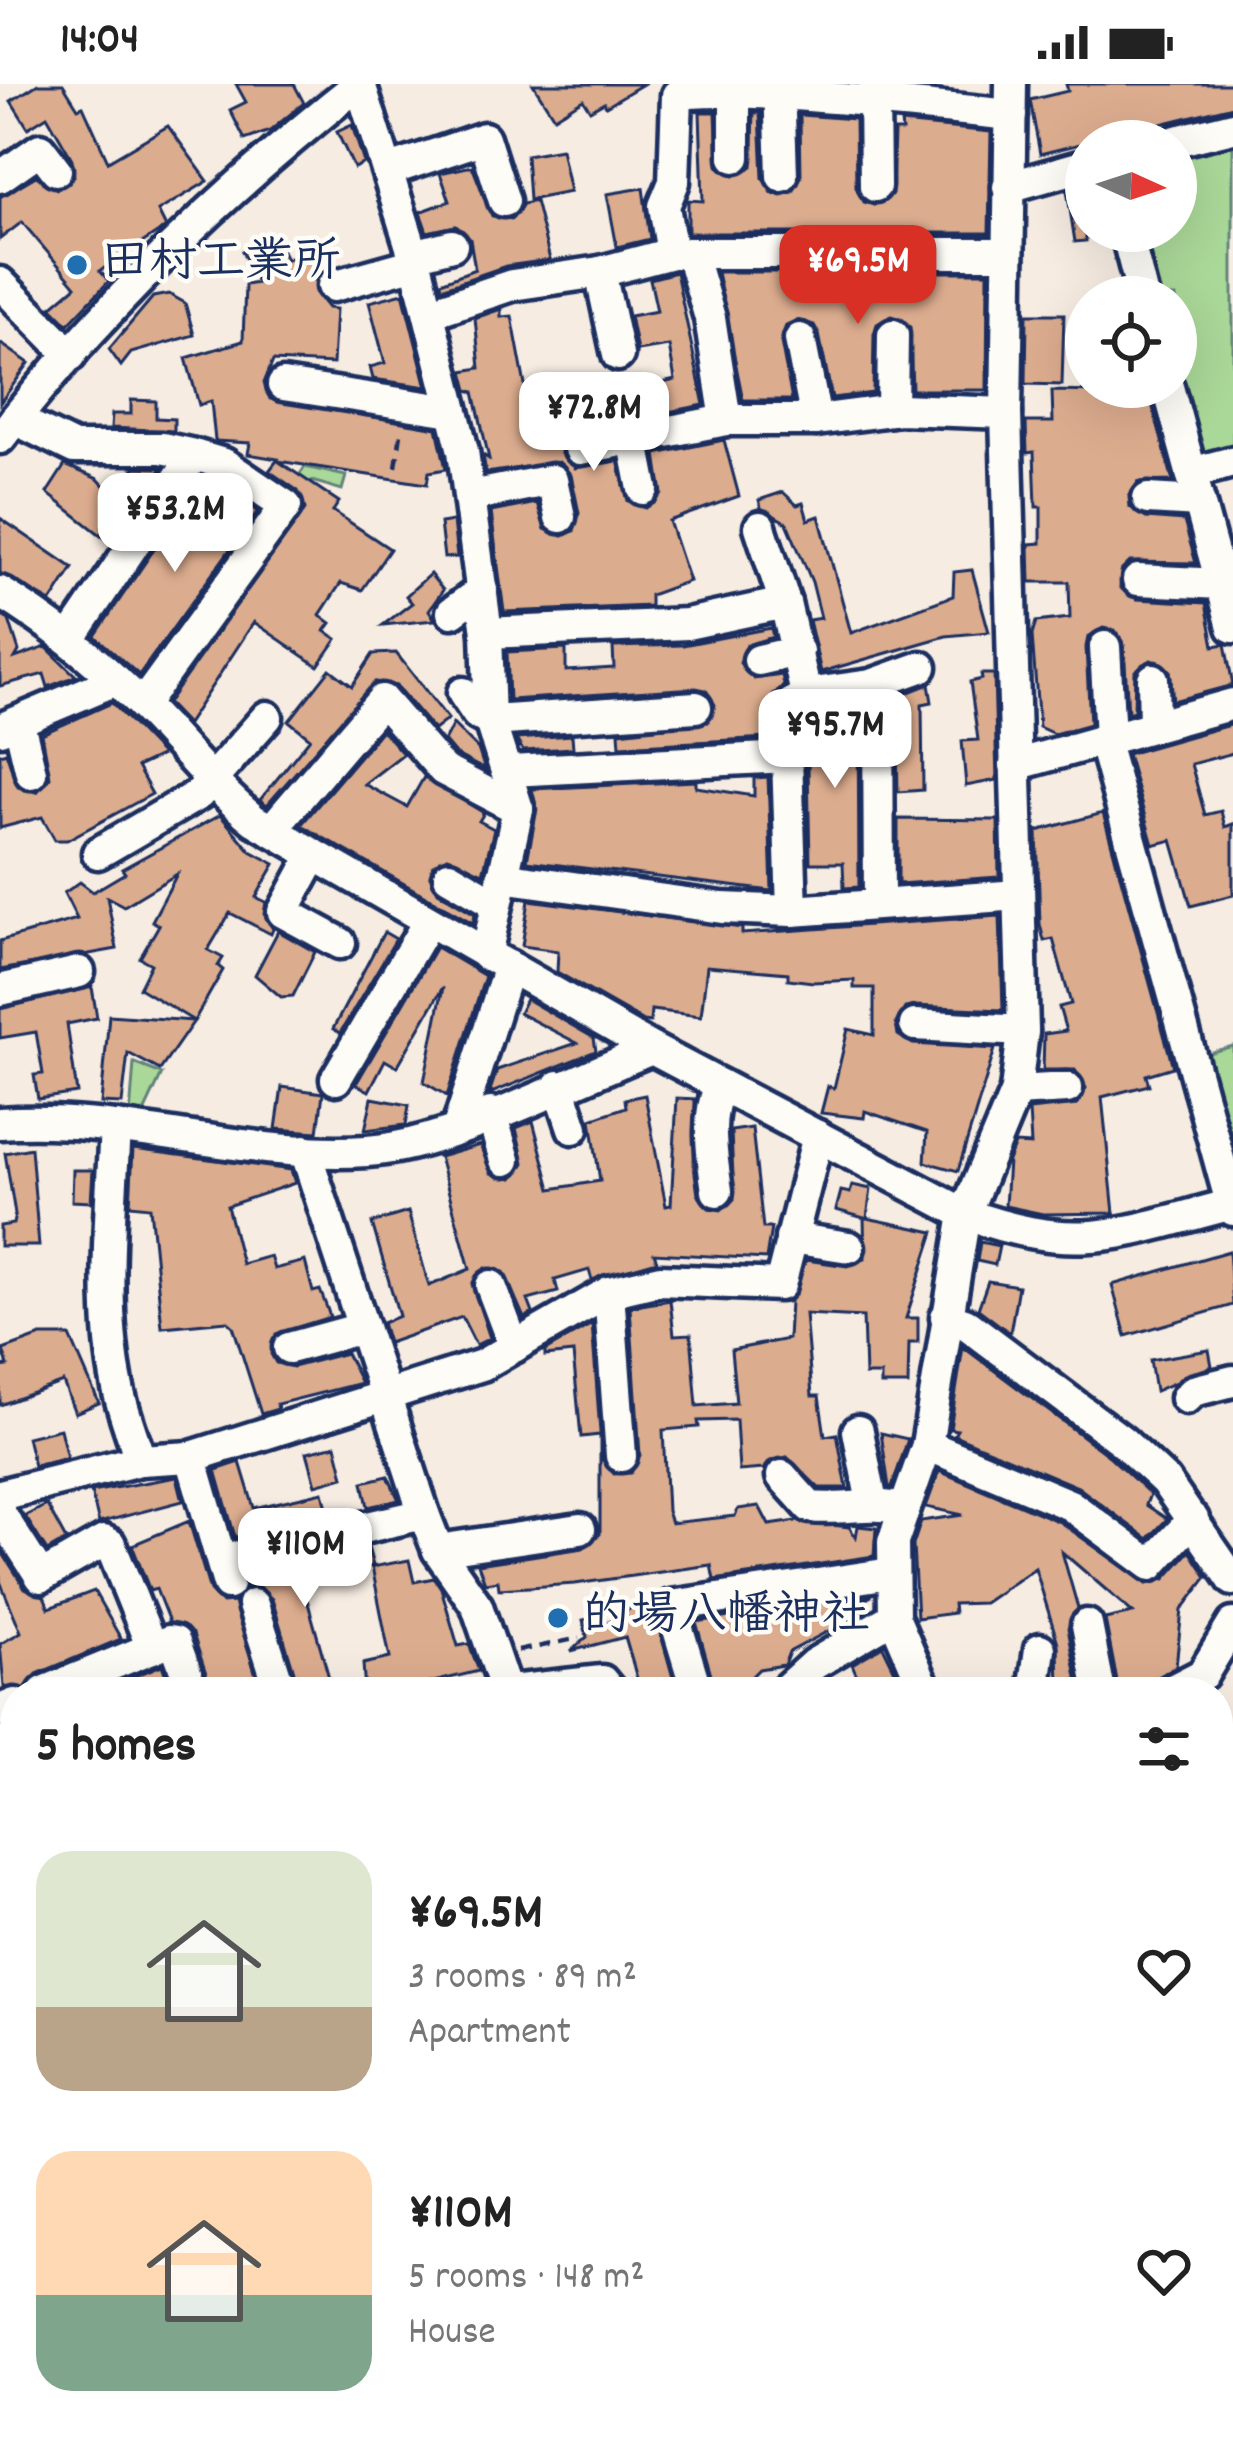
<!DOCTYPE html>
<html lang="en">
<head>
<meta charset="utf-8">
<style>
	:root { --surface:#fff; --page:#f2f2f2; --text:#222; --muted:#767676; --accent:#d93025 }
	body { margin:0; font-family:Dekko,"Klee One",sans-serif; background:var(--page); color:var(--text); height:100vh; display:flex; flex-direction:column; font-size:45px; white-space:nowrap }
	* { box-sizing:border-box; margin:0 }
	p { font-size:39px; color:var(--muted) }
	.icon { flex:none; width:66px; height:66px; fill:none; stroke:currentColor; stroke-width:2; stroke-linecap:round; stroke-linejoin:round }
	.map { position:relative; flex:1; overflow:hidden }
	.sheet { position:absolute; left:0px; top:1593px; width:1233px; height:771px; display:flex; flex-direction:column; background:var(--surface); border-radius:48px 48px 0 0; box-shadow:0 12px 48px #0002 }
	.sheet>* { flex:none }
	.needle { width:78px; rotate:93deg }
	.controls { position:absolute; left:1065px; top:36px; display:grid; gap:24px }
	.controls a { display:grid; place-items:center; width:132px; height:132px; border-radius:50%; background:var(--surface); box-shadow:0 12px 48px #0002; font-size:60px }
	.price { position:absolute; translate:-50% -102px; padding:0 27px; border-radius:24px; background:#fff; color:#222; font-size:39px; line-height:78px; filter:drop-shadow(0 3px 6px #0008) }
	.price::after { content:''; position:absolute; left:50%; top:72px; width:36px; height:27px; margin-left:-18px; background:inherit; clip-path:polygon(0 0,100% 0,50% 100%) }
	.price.active { background:var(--accent); color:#fff }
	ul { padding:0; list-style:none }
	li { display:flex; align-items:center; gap:36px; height:300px; padding:0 36px }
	li span { display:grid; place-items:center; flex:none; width:336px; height:240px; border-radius:36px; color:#555 }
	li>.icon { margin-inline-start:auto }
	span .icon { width:144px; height:144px; fill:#fffc; stroke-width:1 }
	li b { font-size:51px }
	h2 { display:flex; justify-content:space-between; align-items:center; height:144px; padding:0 36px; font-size:51px }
	.status { display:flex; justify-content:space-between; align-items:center; height:84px; padding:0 60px; background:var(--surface); direction:ltr }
	.status svg { height:33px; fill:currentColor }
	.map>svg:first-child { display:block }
	.green { fill:#aad898; stroke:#62847b; stroke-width:3 }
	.building { fill:#dcac8e; stroke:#1b2f5e; stroke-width:3 }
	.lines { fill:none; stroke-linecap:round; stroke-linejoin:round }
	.minor-casing { stroke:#1b2f5e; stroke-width:39 }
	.major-casing { stroke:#1b2f5e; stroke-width:48 }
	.path { stroke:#1b2f5e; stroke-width:4.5; stroke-dasharray:12 9; stroke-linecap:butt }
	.minor { stroke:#fdfcf7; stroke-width:30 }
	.major { stroke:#fcdcac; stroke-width:39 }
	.poi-dot { fill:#1f6fb2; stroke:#fdfcf7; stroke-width:4.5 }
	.labels { text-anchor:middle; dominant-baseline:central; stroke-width:9; stroke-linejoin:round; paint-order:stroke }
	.poi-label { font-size:48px; font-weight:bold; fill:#1b2f5e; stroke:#fdfcf7; text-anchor:start }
</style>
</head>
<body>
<div class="status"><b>14:04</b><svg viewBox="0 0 49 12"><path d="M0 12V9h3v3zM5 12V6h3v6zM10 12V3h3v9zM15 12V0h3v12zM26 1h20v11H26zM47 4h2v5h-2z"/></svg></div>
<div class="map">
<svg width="1233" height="2363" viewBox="0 0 1233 2363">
	<rect width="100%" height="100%" fill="#f6ece2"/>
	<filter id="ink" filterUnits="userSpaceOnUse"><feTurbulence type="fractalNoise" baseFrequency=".00833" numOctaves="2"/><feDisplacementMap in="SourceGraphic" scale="24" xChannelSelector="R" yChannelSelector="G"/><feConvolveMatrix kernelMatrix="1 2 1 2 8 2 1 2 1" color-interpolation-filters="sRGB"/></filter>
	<g filter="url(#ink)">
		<!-- green -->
		<g class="green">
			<path d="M1233,59V370L1197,375L1176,297V213H1154L1136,147H1176V73Z"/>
			<path d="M305,383L346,392L342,406L312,397L294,423L283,415Z"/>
			<path d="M1233,962V1054L1224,1057L1201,971Z"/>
			<path d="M134,979L162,990L142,1033L130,1032Z"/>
			<path d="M760,2349H852L850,2363H762Z"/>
		</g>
		<!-- building -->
		<g class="building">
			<path d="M38,0H63L78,24L83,22L108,77L168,42L208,97L158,127L166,143L100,187L109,197L68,240L51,223L76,202L22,138L0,155V113L36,92L57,105L74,92L72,75L47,32L28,44L11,17Z"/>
			<path d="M236,0H294L304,19L270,47L245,56L230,26L246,18Z"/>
			<path d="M533,0H643L606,22L604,18L590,26L583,15L554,33Z"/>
			<path d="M1066,0H1233V22L1040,70L1030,16L1068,7Z"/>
			<path d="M700,28H716L718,82L734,92L752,82L754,29H760L763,94L772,109L781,111L793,108L801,93L800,31L855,35L856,103L864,118L874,121L892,110L894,47H902L901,39L991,48L989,149H688V116L703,117Z"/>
			<path d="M352,41L364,79L354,84L337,48Z"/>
			<path d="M561,65L570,108L529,116L526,71Z"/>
			<path d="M472,82L492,132L511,135L523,120L535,117L550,176L506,182L442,204L441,198L475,185L470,155L456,142L427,148L420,128L450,117L440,89Z"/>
			<path d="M643,104L650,155L617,163L607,110Z"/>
			<path d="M1086,104V157L1075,158L1067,106Z"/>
			<path d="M275,152L286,175L313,168L319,189L315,208L328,224L336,225L333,280L273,277L264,299L270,315L437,344L446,385L429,388L427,400L278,377L339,418L333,427L390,465L362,506L341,499L320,531L331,539L325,547L337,555L318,582L254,538L187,640L167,619L305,425L298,407L269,387L278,375L248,370L250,359L215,357L211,317L199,321L186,274L243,257L245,201L257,199L242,167Z"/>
			<path d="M676,188L704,321L576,346L562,358L561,370L575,384L618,377L628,417L646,424L662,410L656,370L724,356L739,412L669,437L689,497L650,511V522L504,528L491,428L537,419L545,445L563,452L574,447L579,429L571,391L559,378L486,389L483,371L489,375L474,308L468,306L463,287L480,284L475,234L501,225V233L512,232L527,312L540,309L544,325L608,312L675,296L669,262L637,267L630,232L657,227L650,195Z"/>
			<path d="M717,188H988L987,306H912L910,243L892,232L877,240L874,250L873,309L832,314L819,250L814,241L797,236L786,241L781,258L792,316H743Z"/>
			<path d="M403,209L427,303L373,295L370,283L385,279L369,218Z"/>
			<path d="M169,210L185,219L194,251L131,269L121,282L109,265L153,213Z"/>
			<path d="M1027,230H1064L1062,301L1026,300Z"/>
			<path d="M0,259L29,279L0,319Z"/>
			<path d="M1052,307L1149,309L1173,397L1138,398L1129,413L1130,423L1146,434L1184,437L1196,479L1130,478L1121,487L1120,504L1137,515L1206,519L1214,562L1225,560L1233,601L1173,617L1170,586L1151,576L1135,587L1134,627L1128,629L1124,561L1115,546L1103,544L1088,553L1086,563L1090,640L1054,650L1039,643L1032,551L1036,538L1070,534L1069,498H1030L1029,460L1041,459V423H1036L1034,368L1027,369L1026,338H1053Z"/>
			<path d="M131,316L156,317V334L174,335V347L111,344L112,330H131Z"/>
			<path d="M65,381L98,395L110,408L136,383L162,384L111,459L47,409Z"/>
			<path d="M209,396L258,427L139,591L95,552L176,433L180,437Z"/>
			<path d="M783,408L797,421L803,419L808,436L819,432L851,549L953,512L954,488L972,486L989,548L946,552L821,588L809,536L821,534L812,498L787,439L761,424L759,416Z"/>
			<path d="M0,434L73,484L51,518L0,489Z"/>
			<path d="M453,437L457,473L444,474L440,439Z"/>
			<path d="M430,490L443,506L429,526L435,536L383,541L412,519L406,512Z"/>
			<path d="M0,531L9,536L19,567L15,574L46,563L76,592L48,603L44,590L0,602Z"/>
			<path d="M771,544L773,553L747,561L740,579L754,595L782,591L784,601L769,621L768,654L620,662L619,648L708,638L715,621L706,606L696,604L509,616L507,568L566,565V587L614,584L613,563L683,561Z"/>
			<path d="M396,569L448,635L434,646L396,602L375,598L267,721L260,716L310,654L289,637L330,585L352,602L373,570Z"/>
			<path d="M981,590H994L997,696L966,702L962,657L978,656L970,598L982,595Z"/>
			<path d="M929,600L932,618L922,620L923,706L898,708L896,613Z"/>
			<path d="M112,619L162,671L137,683L152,710L67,756H55L42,733L0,744V670L6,668L18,703L37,708L50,693L42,650Z"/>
			<path d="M858,622L859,803L844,804L843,779H810L807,633Z"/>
			<path d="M453,640L478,665L485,686L455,670L444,657Z"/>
			<path d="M1233,640V669L1191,680L1205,731L1221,727L1225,743L1233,740V811L1191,822L1172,756L1153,761L1127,670Z"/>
			<path d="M382,646L403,670L364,700L407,723L424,693L484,729L479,737L494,745L483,789L448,773L433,781L430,791L438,808L475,830L473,839L301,741Z"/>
			<path d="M572,651L573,664L523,667L516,655Z"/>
			<path d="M768,693L772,807L527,777L537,725L532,705L696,697V703L754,712V694Z"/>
			<path d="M1103,729L1173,983L1146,991L1149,1001L1102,1013L1114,1129L1043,1130L1005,1122L1008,1077L1015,1060L1031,1061L1029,1026L1077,1021L1086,1004L1075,986H1043L1044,950L1066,947L1059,923L1071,920L1053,855L1044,857L1040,840L1037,747Z"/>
			<path d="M220,731L251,767L275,780L256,813L266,818L264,830L273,845L271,850L230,829L208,866L223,874L218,882L223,886L194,937L139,904L151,880L140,874L159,841L152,837L177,790L124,822L107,813L117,865L0,886V857L77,835L64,809L80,798L93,808L125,789L122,785Z"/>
			<path d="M898,735L998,736L999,793L898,800Z"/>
			<path d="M529,816L742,844V850L1000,832L1003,926L915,922L905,924L896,939L898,951L913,960L995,965L958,1087L925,1078L927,1048L865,1027L864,1034L821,1029L828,1002L834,1004L848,945L874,951V904H854V896L813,898L788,895V889L707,882L701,932L651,926L650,938L643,937L557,888L558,867L522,862Z"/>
			<path d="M278,847L315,868L293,912L281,913L255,891Z"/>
			<path d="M384,848L396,855L340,949L333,945Z"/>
			<path d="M436,863L485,892L447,1012L424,998L443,903L397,983L385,976L369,1007L356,1000Z"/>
			<path d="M92,903L97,934L67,940L77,1009L38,1015L34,991L43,990L36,948L0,954V925Z"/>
			<path d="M526,915L594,954L596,967L489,1010L497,986L577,959L519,929Z"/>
			<path d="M109,931L194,937L160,986L128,969L122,1020L101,1019Z"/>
			<path d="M282,1003L323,1009L318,1048L276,1045Z"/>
			<path d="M645,1011L666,1122L671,1121L677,1014L695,1015L694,1082L698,1111L709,1124L721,1126L734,1115L731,1047L752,1044L763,1144H771L766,1175L654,1169L657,1177L592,1196L589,1186L555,1196L558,1208L528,1216L533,1229L524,1234L504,1188L485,1184L472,1200L490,1254L476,1261L462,1233L388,1259L382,1239L399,1232L372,1139L408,1128L429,1202L470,1185L439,1073L480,1061L491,1089L512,1094L524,1079L516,1044L533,1037L551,1105L600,1097L591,1035L626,1023L625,1015Z"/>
			<path d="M372,1014L409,1021L406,1041L365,1046Z"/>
			<path d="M31,1064L39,1162H0V1142L13,1140L15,1130L5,1069Z"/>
			<path d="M133,1065L291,1086L295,1099L227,1122L242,1180L270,1172L274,1185L305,1177L313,1208L320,1206L327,1224L330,1233L276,1250L271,1270L276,1279L293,1283L346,1269L361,1299L277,1320L278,1325L261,1330L233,1242L227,1237L162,1243L150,1123L130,1121Z"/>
			<path d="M73,1086H93L91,1118L72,1117Z"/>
			<path d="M852,1101L871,1105L867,1134L934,1148L906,1234H918V1259H909L908,1301H881V1291H865L863,1233L805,1230L812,1312H819L825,1352L837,1350L847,1404H819L787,1373L770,1377L764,1385L739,1387L736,1336L698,1337L699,1343L663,1346L667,1427L671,1439L735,1432L738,1425L759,1422L769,1441L797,1437L849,1443L856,1453L858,1442L876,1444L874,1472L714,1496L711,1481L575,1500L499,1505L498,1497L485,1499L478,1480L583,1464L600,1450V1351L581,1353L573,1269L545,1272V1267L592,1240L602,1375L614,1390L631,1389L640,1371L630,1223L670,1216L674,1251L691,1250L697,1322L736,1319L731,1266L788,1255L790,1217L806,1176L847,1182L865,1174L864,1134L836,1126L841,1107L850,1109Z"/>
			<path d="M980,1158L999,1162L995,1181L977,1177Z"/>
			<path d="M1229,1167L1233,1221L1126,1252L1112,1201Z"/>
			<path d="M988,1197L1018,1202L1010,1249L978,1225Z"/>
			<path d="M41,1252H70L99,1319L75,1329L63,1298L0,1321V1283L8,1282L3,1266Z"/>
			<path d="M963,1263L1109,1372L1150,1410L1146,1421L1167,1435L1148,1455L1078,1403L954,1351L957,1346L950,1345Z"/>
			<path d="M1209,1266L1212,1282L1155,1307L1150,1276Z"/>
			<path d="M60,1345L67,1374L34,1382L27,1353Z"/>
			<path d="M881,1349L908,1355L892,1403H889Z"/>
			<path d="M336,1361L344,1393L316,1401L307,1368Z"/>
			<path d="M240,1378L254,1424L323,1408L329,1432L235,1453L216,1386Z"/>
			<path d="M939,1387L1060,1438L1147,1500L1165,1495L1190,1467L1207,1493L1182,1526L1176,1582L1152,1597L1149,1608H1119L1105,1535L1133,1529L1062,1468L1078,1524L1068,1544L1079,1604L1059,1608L1058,1559L1035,1484L984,1519L953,1520L954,1529L917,1534L913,1461L921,1437L963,1431L926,1423Z"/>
			<path d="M388,1392L399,1416L368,1423L363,1398Z"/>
			<path d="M177,1393L183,1417L99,1439L91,1408Z"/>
			<path d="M47,1421L66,1456L47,1467L25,1432Z"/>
			<path d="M189,1437L210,1507L222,1519L234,1518L261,1608H212L193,1550L169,1538L156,1505L150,1507L132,1461Z"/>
			<path d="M368,1463L373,1482L303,1501L333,1608H300L272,1515L258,1502L247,1503L246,1491Z"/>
			<path d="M0,1465L25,1504L44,1512L49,1524L94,1507L121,1555L37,1590L25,1604L4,1603L0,1560L21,1548L0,1497Z"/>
			<path d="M409,1476L414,1498L434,1494L441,1504L458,1562L469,1560L479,1587L392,1608H365L363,1580L390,1574L372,1483Z"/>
			<path d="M872,1512L862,1517L864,1528L789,1568L784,1581L759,1585L751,1593L752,1603L716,1608L696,1538Z"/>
			<path d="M652,1518L677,1608H641L625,1553L571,1567L587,1553L583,1536L604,1531L606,1540L631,1524Z"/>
			<path d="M883,1562L902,1601L898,1608H864L852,1580Z"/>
			<path d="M162,1581L172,1608H96L159,1582Z"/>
		</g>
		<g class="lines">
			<!-- minor casing -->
			<g class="minor-casing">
				<g id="minor">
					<path d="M360,0L416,179L463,367L487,549L490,637L518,725L486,871"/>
					<path d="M735,0V73"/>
					<path d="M779,0L782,92"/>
					<path d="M874,10L875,102"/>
					<path d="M1176,57L1233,43"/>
					<path d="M390,86L484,54L504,117"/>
					<path d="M0,93L40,65L56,86"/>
					<path d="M1008,103L1086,81"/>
					<path d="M1126,147L1143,213"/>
					<path d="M672,169L664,122L674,98L677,11C724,0 946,24 1011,31"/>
					<path d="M691,169L710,234L726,336"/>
					<path d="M414,171L452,161"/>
					<path d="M600,188L618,271"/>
					<path d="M0,199L71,271"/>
					<path d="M333,202L416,179"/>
					<path d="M429,229L512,201L600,188L672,169H1006"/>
					<path d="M800,255L816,336"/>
					<path d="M283,301L452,327"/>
					<path d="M1168,303L1233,543"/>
					<path d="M892,326L893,251"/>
					<path d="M15,335L74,364H162L194,371L224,380L286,422L142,621"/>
					<path d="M0,354C104,221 227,104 359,0"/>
					<path d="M633,354L643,405"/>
					<path d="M580,365L726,336H816L900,325L1006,329"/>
					<path d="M1191,389L1233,378"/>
					<path d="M471,412L552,396L560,433"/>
					<path d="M1148,415L1199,418"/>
					<path d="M760,443L785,519"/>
					<path d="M1138,496L1221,500"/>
					<path d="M0,508C51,539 95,575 138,617C178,656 209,699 254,736L652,965"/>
					<path d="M452,528L482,506"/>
					<path d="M487,549L687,540L785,519L806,610"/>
					<path d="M70,555L194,371"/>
					<path d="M1105,563L1110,653"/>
					<path d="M759,576L798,567"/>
					<path d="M1153,595L1154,641"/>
					<path d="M871,601L878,619L879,820"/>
					<path d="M463,609L477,630L490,637L696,623"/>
					<path d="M19,639L31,689"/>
					<path d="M0,645L116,596"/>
					<path d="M1103,655L1233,1126"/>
					<path d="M787,673L792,827"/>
					<path d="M1015,681L1233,620"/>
					<path d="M510,687L787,673L788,622L806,610L871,601L921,583"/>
					<path d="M271,746L382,616L443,686L518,725"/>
					<path d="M98,769L199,710L267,633"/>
					<path d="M314,771L283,828L340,859"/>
					<path d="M449,792L494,818"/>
					<path d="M502,793L722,824L792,827L1019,811"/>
					<path d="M0,906L79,888"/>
					<path d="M915,941L1023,947"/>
					<path d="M336,995L428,838"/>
					<path d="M559,1002L573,1044"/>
					<path d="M1016,1007L1067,1004"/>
					<path d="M491,1029L505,1076"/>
					<path d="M0,1039C123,1030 244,1075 367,1067C449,1062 572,996 652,965L965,1130C1082,1171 1119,1149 1233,1120"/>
					<path d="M115,1043C111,1124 101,1225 118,1304C123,1328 133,1352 140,1376"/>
					<path d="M457,1046L509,882"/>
					<path d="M305,1066L424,1430L438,1466L477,1522L506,1607"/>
					<path d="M717,1107C712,1070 705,1036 720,1001"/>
					<path d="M791,1154L849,1163"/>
					<path d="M491,1202L514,1263"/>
					<path d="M609,1208L621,1372"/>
					<path d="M946,1233L965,1239L1122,1357L1165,1397L1233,1496"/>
					<path d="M289,1264L362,1244"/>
					<path d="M1186,1314L1193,1307L1233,1297"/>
					<path d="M858,1347L872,1419"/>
					<path d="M927,1361L1070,1421L1151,1481L1193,1435"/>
					<path d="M782,1392L810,1423C842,1427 871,1417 902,1425"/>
					<path d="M0,1411L140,1376L191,1373"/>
					<path d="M0,1429L41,1493L104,1457L110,1460L152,1564"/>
					<path d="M438,1466L580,1445"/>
					<path d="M223,1476L424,1430"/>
					<path d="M228,1500L191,1373L482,1281L609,1208L660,1196L780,1201L818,1052"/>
					<path d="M253,1521L281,1608"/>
					<path d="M1087,1541L1100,1608"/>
					<path d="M44,1608L169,1557L175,1558L193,1608"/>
					<path d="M501,1608L602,1597L611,1608"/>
					<path d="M697,1608L671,1522L891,1489"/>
					<path d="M783,1608L814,1580L894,1533"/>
					<path d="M926,1608L894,1533L893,1458L927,1361L965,1130L1016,1007L1023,947L1006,329L1011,0"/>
					<path d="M1034,1608L1040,1565"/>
					<path d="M1168,1608L1203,1590L1233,1540"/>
					<path d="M0,1626L15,1620"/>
					<path d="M1218,1990H1233"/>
					<path d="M1166,2349L1167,2363"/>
					<path d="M862,2363L864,2349"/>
				</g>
			</g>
			<!-- major casing -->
			<g class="major-casing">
				<g id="major">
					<path d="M0,1668L15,1695"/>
					<path d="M603,2349L623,2363"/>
				</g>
			</g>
			<!-- path -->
			<g class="path">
				<path d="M396,383L402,343"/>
				<path d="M518,1567L580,1554"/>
				<path d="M0,1897L15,1901"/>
				<path d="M653,2361L681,2349"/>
			</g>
			<!-- minor -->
			<use href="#minor" class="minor"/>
			<!-- major -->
			<use href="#major" class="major"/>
		</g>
	</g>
	<!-- markers -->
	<g class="poi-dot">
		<circle cx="77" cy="181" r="12"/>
		<circle cx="558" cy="1534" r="12"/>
	</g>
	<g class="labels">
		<!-- poi labels -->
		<g class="poi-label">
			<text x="101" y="181">田村工業所</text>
			<text x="582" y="1534">的場八幡神社</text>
		</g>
	</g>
</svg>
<div class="controls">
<a><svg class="needle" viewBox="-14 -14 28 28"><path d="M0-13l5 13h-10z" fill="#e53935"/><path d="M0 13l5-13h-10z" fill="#767676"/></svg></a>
<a><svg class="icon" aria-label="locate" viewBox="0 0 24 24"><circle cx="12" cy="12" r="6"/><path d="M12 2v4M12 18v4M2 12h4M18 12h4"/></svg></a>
</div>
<b class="price active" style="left:858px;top:243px">¥69.5M</b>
<b class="price" style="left:594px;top:390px">¥72.8M</b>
<b class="price" style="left:175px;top:491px">¥53.2M</b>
<b class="price" style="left:835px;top:707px">¥95.7M</b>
<b class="price" style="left:305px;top:1526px">¥110M</b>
<section class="sheet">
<h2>5 homes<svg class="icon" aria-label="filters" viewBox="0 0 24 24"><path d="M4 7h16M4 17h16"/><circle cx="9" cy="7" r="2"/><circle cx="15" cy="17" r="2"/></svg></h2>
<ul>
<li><span style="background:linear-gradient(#dfe7d0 65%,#b9a48a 0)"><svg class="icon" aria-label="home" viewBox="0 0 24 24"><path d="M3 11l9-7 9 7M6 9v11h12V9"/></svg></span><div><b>¥69.5M</b><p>3 rooms · 89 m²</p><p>Apartment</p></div><svg class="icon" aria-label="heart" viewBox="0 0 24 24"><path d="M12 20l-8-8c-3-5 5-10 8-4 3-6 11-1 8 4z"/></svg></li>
<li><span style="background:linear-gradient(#ffd9b3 60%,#7fa58c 0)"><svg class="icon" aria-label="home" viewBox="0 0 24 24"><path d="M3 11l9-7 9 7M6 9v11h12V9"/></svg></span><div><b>¥110M</b><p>5 rooms · 148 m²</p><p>House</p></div><svg class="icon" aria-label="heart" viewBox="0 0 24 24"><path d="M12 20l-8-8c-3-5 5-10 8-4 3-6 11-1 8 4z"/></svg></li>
</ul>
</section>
</div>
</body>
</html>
